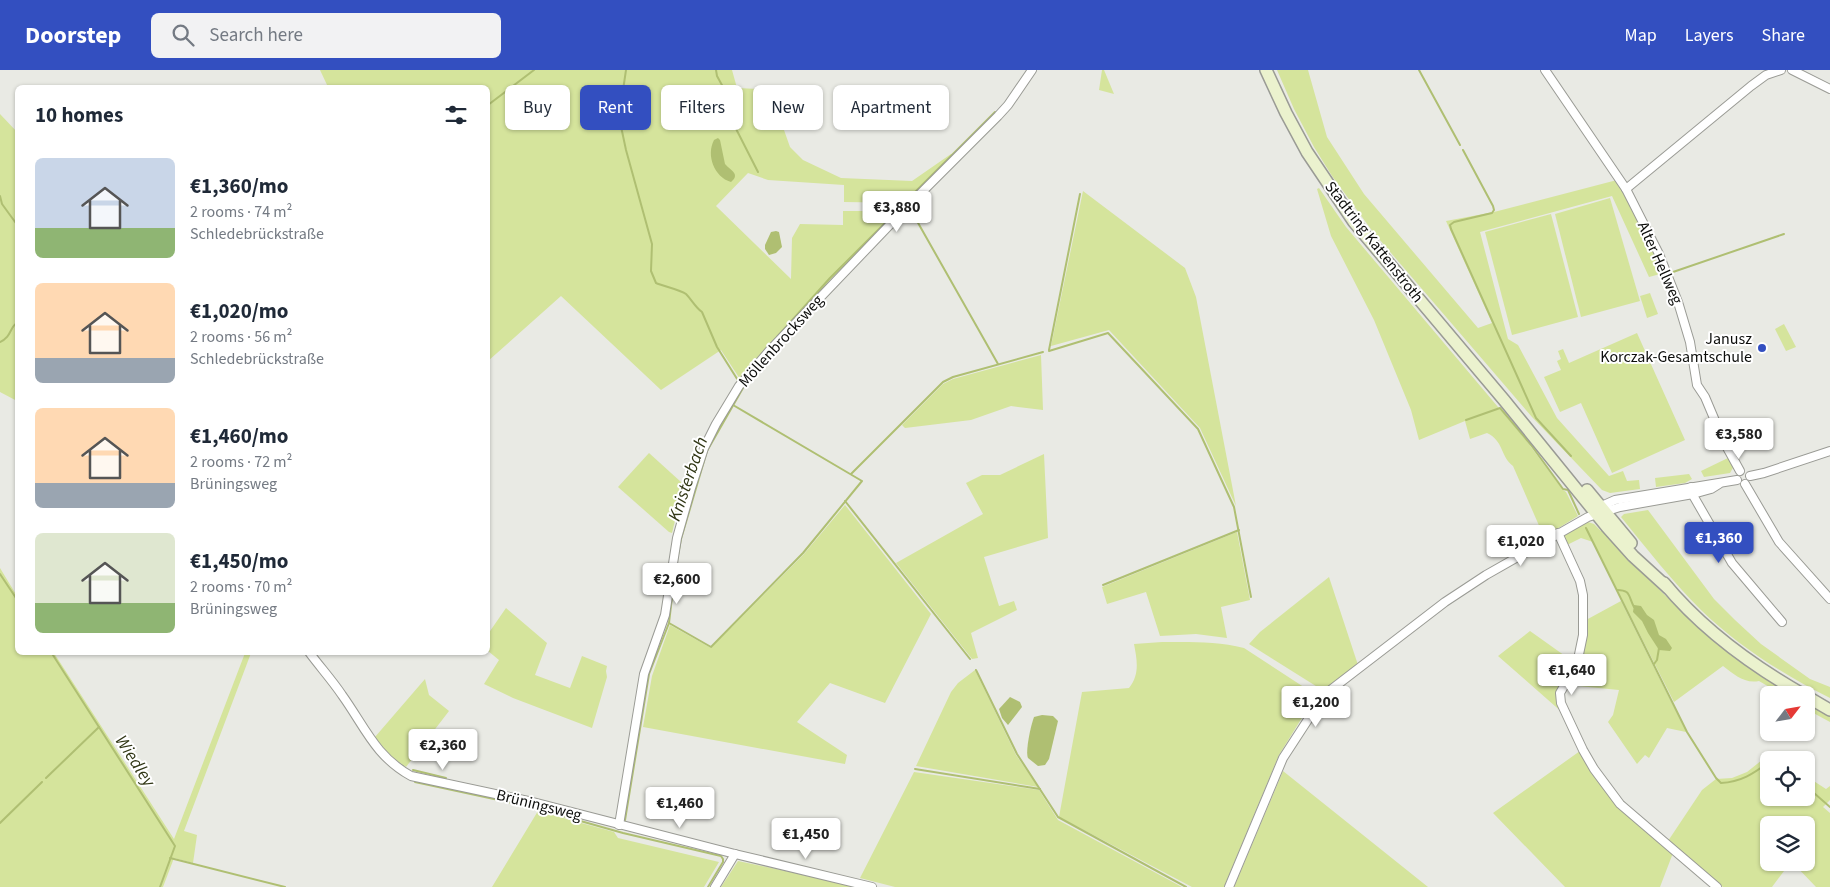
<!DOCTYPE html>
<html lang="en">
<head>
<meta charset="utf-8">
<style>
	:root { --surface:#fff; --page:#f2f2f3; --text:#1f2937; --muted:#747a83; --accent:#334fc0 }
	body { margin:0; font-family:"Source Sans 3",sans-serif; background:var(--page); color:var(--text); height:100vh; display:flex; flex-direction:column; font-size:19px; white-space:nowrap }
	* { box-sizing:border-box; margin:0 }
	p { font-size:16px; color:var(--muted) }
	.icon { flex:none; width:28px; height:28px; fill:none; stroke:currentColor; stroke-width:2; stroke-linecap:round; stroke-linejoin:round }
	.map { position:relative; flex:1; overflow:hidden }
	.sheet { position:absolute; left:15px; top:15px; width:475px; height:570px; display:flex; flex-direction:column; background:var(--surface); border-radius:8px; box-shadow:0 1px 4px #0004 }
	.sheet>* { flex:none }
	.top-card { position:absolute; left:505px; top:15px; width:475px; height:45px; display:flex; gap:10px }
	.needle { width:32px; rotate:59deg }
	.controls { position:absolute; left:1760px; top:616px; display:grid; gap:10px }
	.controls a { display:grid; place-items:center; width:55px; height:55px; border-radius:8px; background:var(--surface); box-shadow:0 1px 4px #0004; font-size:25px }
	.price { position:absolute; translate:-50% -42px; padding:0 11px; border-radius:5px; background:#fff; color:#222; font-size:16px; line-height:32px; filter:drop-shadow(0 1px 2px #0008) }
	.price::after { content:''; position:absolute; left:50%; top:30px; width:15px; height:11px; margin-left:-8px; background:inherit; clip-path:polygon(0 0,100% 0,50% 100%) }
	.price.selected { background:var(--accent); color:#fff }
	ul { padding:0; list-style:none }
	li { display:flex; align-items:center; gap:15px; height:125px; padding:0 20px }
	li span { display:grid; place-items:center; flex:none; width:140px; height:100px; border-radius:8px; color:#555 }
	li>.icon { margin-inline-start:auto }
	span .icon { width:60px; height:60px; fill:#fffc; stroke-width:1 }
	li b { font-size:21px }
	h2 { display:flex; justify-content:space-between; align-items:center; height:60px; padding:0 20px; font-size:21px }
	.chip { padding:0 18px; border-radius:8px; background:var(--surface); box-shadow:0 1px 4px #0004; font-size:18px; line-height:45px }
	.chip.selected { background:var(--accent); color:#fff }
	header { display:flex; align-items:center; gap:30px; box-sizing:border-box; height:70px; padding:0 25px; background:var(--accent); color:#fff }
	header strong { font-size:24px }
	nav { display:flex; gap:28px; margin-inline-start:auto; font-size:18px }
	.search { width:350px; height:45px; background:var(--page); display:flex; align-items:center; gap:12px; box-sizing:border-box; padding:0 18px; border-radius:8px; color:var(--muted); font-size:19px }
	.map>svg:first-child { display:block }
	.green { fill:#d5e49c }
	.water { fill:#afbf72 }
	.lines { fill:none; stroke-linecap:round; stroke-linejoin:round }
	.stream { stroke:#afbf72; stroke-width:2 }
	.street-casing { stroke:#9a9b95; stroke-width:10 }
	.secondary-casing { stroke:#9a9b95; stroke-width:14 }
	.street { stroke:#fff; stroke-width:8 }
	.secondary { stroke:#ebf2ce; stroke-width:11 }
	.poi-dot { fill:#334fc0; stroke:#fff; stroke-width:2 }
	.labels { text-anchor:middle; dominant-baseline:central; stroke-width:4; stroke-linejoin:round; paint-order:stroke }
	.street-label { font-size:16px; fill:#0d0e0c; stroke:#fff }
	.poi-label { font-size:16px; fill:#0d0e0c; stroke:#fff; text-anchor:end }
	.water-label { font-size:18px; font-style:italic; fill:#313716; stroke:#fff }
</style>
</head>
<body>
<header>
<strong>Doorstep</strong>
<div class="search"><svg class="icon" aria-label="search" viewBox="0 0 24 24"><circle cx="10" cy="10" r="6"/><path d="M15 15l6 6"/></svg>Search here</div>
<nav><a>Map</a><a>Layers</a><a>Share</a></nav>
</header>
<div class="map">
<svg width="1830" height="817" viewBox="0 0 1830 817">
	<rect width="100%" height="100%" fill="#e9eae4"/>
	<!-- green -->
	<g class="green">
		<path d="M320,0H732L737,18L779,20L784,60L790,77L803,90L841,108L912,111L951,84L955,87L909,133L844,132V115L768,110L748,103L716,136L791,209L792,168L800,154L843,155V141H902L832,208L740,309L721,280L661,320L561,226L488,291V18L328,17Z"/>
		<path d="M1102,0H1104L1114,24L1099,20Z"/>
		<path d="M1277,0H1308L1327,67L1364,124L1478,258L1492,253L1446,151L1494,142L1617,110L1625,122L1664,203L1649,207L1612,126L1480,162L1508,269L1518,275L1557,348L1609,406L1623,401L1627,411L1639,410L1640,419L1610,423L1602,420L1532,347L1373,162L1332,106L1314,77L1294,39Z"/>
		<path d="M0,44L17,62V331L0,322Z"/>
		<path d="M1319,118L1346,157L1525,369L1563,420L1566,422L1578,446L1544,467L1513,396C1500,386 1504,371 1487,363L1470,369L1465,351L1419,370L1411,340L1374,250L1331,166L1317,119Z"/>
		<path d="M1083,121L1185,198L1196,227L1236,436L1200,358L1109,260L1051,276Z"/>
		<path d="M1610,128L1640,231L1581,247L1555,144Z"/>
		<path d="M1551,144L1578,247L1512,265L1485,162Z"/>
		<path d="M1650,223L1658,244L1647,248L1640,226Z"/>
		<path d="M1784,254L1796,277L1786,281L1775,259Z"/>
		<path d="M1637,263L1685,370L1612,403L1581,333L1560,342L1544,307L1561,300L1557,291L1561,289L1558,281L1563,279L1569,293Z"/>
		<path d="M1041,285L1043,340L1011,336L971,350L905,358L902,355L943,314L953,309Z"/>
		<path d="M649,383L681,412L683,418L672,463L669,462L618,417Z"/>
		<path d="M1044,384L1048,468L984,487L999,536L1014,531L1017,540L971,563L978,588L972,589L896,493L983,444L966,413L982,405H1000Z"/>
		<path d="M1730,387L1734,396L1730,403L1704,407L1701,401Z"/>
		<path d="M1689,404L1692,409L1685,413L1656,417L1655,408Z"/>
		<path d="M845,435L931,544L885,633L830,613L797,652L847,685L845,694L643,657L652,606L670,555L711,578L804,484Z"/>
		<path d="M1648,440L1714,529L1735,550L1761,574L1810,609L1830,617V628C1784,605 1738,576 1701,540C1672,511 1647,479 1621,447L1624,444Z"/>
		<path d="M1588,452L1594,454L1601,461L1603,460C1650,510 1703,569 1761,606C1771,613 1783,619 1794,625H1783L1759,611C1744,614 1734,604 1723,596L1674,632L1593,472L1581,468L1567,475L1563,468L1565,465Z"/>
		<path d="M1237,462L1250,530L1221,537L1227,568L1196,564L1160,566L1146,522L1107,534L1102,517Z"/>
		<path d="M0,498L17,526L18,582L54,583L174,769L245,583H251L184,761L197,765L193,793L174,788L163,817H0Z"/>
		<path d="M1329,507L1358,595L1327,617L1319,618L1249,574L1260,562Z"/>
		<path d="M1621,531L1686,662L1667,658L1649,688L1645,685L1637,694L1608,652L1613,645L1619,620L1568,615L1586,550Z"/>
		<path d="M506,538L547,573L535,605L570,618L582,586L607,596L606,601L607,607L592,658L513,628L484,614L499,590L488,581V564Z"/>
		<path d="M1530,561L1575,593L1558,624L1564,644L1498,586Z"/>
		<path d="M1162,572C1190,572 1217,571 1244,578L1316,625L1279,685L1224,817H1192L1059,747L1082,622L1129,618C1140,604 1137,590 1134,574Z"/>
		<path d="M975,600L1016,685L1038,717L916,696L951,622L958,613Z"/>
		<path d="M425,609L429,625L449,641L406,697L390,686L375,667Z"/>
		<path d="M1806,632L1830,645V652L1806,639Z"/>
		<path d="M1580,681L1591,700L1673,783L1660,817H1565L1493,743Z"/>
		<path d="M1772,682L1783,690H1769V728H1806V706L1826,719L1830,716V730L1823,737L1830,743V817H1816L1793,793L1806,792V755H1769V792L1790,793L1772,817H1723L1668,771L1702,720L1716,709L1732,708L1747,702Z"/>
		<path d="M1283,701L1428,817H1234Z"/>
		<path d="M914,702L1039,720L1058,750L1182,817H895L860,808Z"/>
		<path d="M538,741L614,762L618,768L719,792L704,817H492Z"/>
		<path d="M738,791L861,817H721Z"/>
	</g>
	<!-- water -->
	<g class="water">
		<path d="M718,68L720,70L725,94C730,100 741,104 731,112C714,107 706,85 714,70Z"/>
		<path d="M776,161L779,162L782,177L776,183L769,185L765,179V175L771,162Z"/>
		<path d="M1634,535L1641,536L1647,545L1654,550L1659,565L1666,569L1672,578L1670,581L1659,580L1648,563L1642,551L1633,542Z"/>
		<path d="M1010,627L1020,632L1022,637L1008,655L1002,648L999,639Z"/>
		<path d="M1042,645L1053,646L1058,651L1049,689L1045,695L1038,696L1028,688C1025,681 1031,655 1034,647Z"/>
	</g>
	<g class="lines">
		<!-- stream -->
		<g class="stream">
			<path d="M626,0L619,47L626,80L652,174L651,201L656,213C663,216 681,220 686,224C692,230 695,237 702,242L717,277L739,312"/>
			<path d="M716,0L717,6L723,17L729,45L758,102"/>
			<path d="M1419,0L1460,75"/>
			<path d="M488,35L534,0"/>
			<path d="M1463,80L1493,136L1494,140L1492,143L1454,152L1450,155L1451,159L1536,348L1571,386"/>
			<path d="M0,126L2,134L18,156"/>
			<path d="M901,136L995,42"/>
			<path d="M913,144L998,294"/>
			<path d="M1673,202L1784,164"/>
			<path d="M777,267L830,208L896,142"/>
			<path d="M0,272C12,267 9,257 18,252"/>
			<path d="M1049,280L1080,124"/>
			<path d="M1049,281L1108,263L1198,359L1234,437L1251,527"/>
			<path d="M739,310L749,299"/>
			<path d="M1466,350L1500,338L1531,375L1563,419L1568,420L1579,444"/>
			<path d="M851,404L943,312L953,307L1043,282"/>
			<path d="M845,431L970,589"/>
			<path d="M1586,458L1687,662L1716,708L1721,713C1741,712 1753,704 1769,692"/>
			<path d="M677,490L681,469L707,381L743,318L742,316"/>
			<path d="M0,504L18,531"/>
			<path d="M1103,515L1239,460"/>
			<path d="M1617,520C1631,520 1628,526 1634,537"/>
			<path d="M669,553L711,577L803,483L862,411L733,335"/>
			<path d="M51,582L175,776L160,817"/>
			<path d="M1654,594L1657,590L1659,578"/>
			<path d="M976,600L1017,684L1058,747L1186,817"/>
			<path d="M322,604L334,620"/>
			<path d="M1771,690L1775,688L1777,690"/>
			<path d="M398,693L403,696"/>
			<path d="M915,699L1040,719"/>
			<path d="M413,700L446,708"/>
			<path d="M46,708L99,657"/>
			<path d="M415,712L531,737L623,763L721,786L723,789V792L708,817"/>
			<path d="M1806,716L1830,737"/>
			<path d="M625,750L649,604L669,553L673,519"/>
			<path d="M0,753L42,712"/>
			<path d="M170,788L285,817"/>
		</g>
		<!-- street casing -->
		<g class="street-casing">
			<g id="street">
				<path d="M1545,0L1626,119L1659,184L1678,232L1690,272L1697,315L1705,327L1724,372L1740,401"/>
				<path d="M1792,0L1830,19"/>
				<path d="M1626,119L1751,16L1766,5L1781,0"/>
				<path d="M1750,406L1764,403L1830,381"/>
				<path d="M1745,414L1779,472L1830,529"/>
				<path d="M1691,417L1694,427L1732,493L1782,552"/>
				<path d="M1597,438L1615,430L1737,410"/>
				<path d="M1558,463L1580,511L1583,525V565L1577,594L1560,623L1561,633L1583,680L1594,699L1620,734L1717,817"/>
				<path d="M309,582C320,597 332,610 342,625C365,657 375,686 411,706L533,732L735,784L872,817"/>
				<path d="M619,755L644,604L665,545L677,468L691,418L704,378L716,354L739,316L769,281L903,141L998,46L1008,35L1032,0"/>
				<path d="M715,817L735,784"/>
				<path d="M1229,817L1283,688L1324,625L1445,532L1486,505L1588,447L1620,437L1693,424L1711,419L1719,414"/>
			</g>
		</g>
		<!-- secondary casing -->
		<g class="secondary-casing">
			<g id="secondary">
				<path d="M1266,0L1286,43L1307,82L1354,152L1504,330L1607,457L1633,486L1668,518"/>
				<path d="M1587,420L1631,473"/>
				<path d="M1664,513C1702,559 1751,595 1804,625"/>
				<path d="M1806,626L1830,640"/>
			</g>
		</g>
		<!-- street -->
		<use href="#street" class="street"/>
		<!-- secondary -->
		<use href="#secondary" class="secondary"/>
	</g>
	<!-- markers -->
	<circle class="poi-dot" cx="1762" cy="278" r="5"/>
	<g class="labels">
		<!-- street labels -->
		<g class="street-label">
			<text transform="translate(1374 172) rotate(52)">Stadtring Kattenstroth</text>
			<text transform="translate(1660 193) rotate(66)">Alter Hellweg</text>
			<text transform="translate(781 271) rotate(-48)">Möllenbrocksweg</text>
			<text transform="translate(539 735) rotate(14)">Brüningsweg</text>
		</g>
		<!-- poi labels -->
		<g class="poi-label">
			<text x="1752" y="269">Janusz<tspan x="1752" dy="18">Korczak-Gesamtschule</tspan></text>
		</g>
		<!-- water labels -->
		<g class="water-label">
			<text transform="translate(688 409) rotate(-71)">Knisterbach</text>
			<text transform="translate(135 691) rotate(57)">Wiedley</text>
		</g>
	</g>
</svg>
<div class="controls">
<a><svg class="needle" viewBox="-14 -14 28 28"><path d="M0-13l5 13h-10z" fill="#e53935"/><path d="M0 13l5-13h-10z" fill="#747a83"/></svg></a>
<a><svg class="icon" aria-label="locate" viewBox="0 0 24 24"><circle cx="12" cy="12" r="6"/><path d="M12 2v4M12 18v4M2 12h4M18 12h4"/></svg></a>
<a><svg class="icon" aria-label="layers" viewBox="0 0 24 24"><path d="M12 4l9 5-9 5-9-5zM3 14l9 5 9-5"/></svg></a>
</div>
<b class="price" style="left:897px;top:163px">€3,880</b>
<b class="price" style="left:1739px;top:390px">€3,580</b>
<b class="price selected" style="left:1719px;top:494px">€1,360</b>
<b class="price" style="left:1521px;top:497px">€1,020</b>
<b class="price" style="left:677px;top:535px">€2,600</b>
<b class="price" style="left:1572px;top:626px">€1,640</b>
<b class="price" style="left:1316px;top:658px">€1,200</b>
<b class="price" style="left:443px;top:701px">€2,360</b>
<b class="price" style="left:680px;top:759px">€1,460</b>
<b class="price" style="left:806px;top:790px">€1,450</b>
<div class="top-card">
<a class="chip">Buy</a>
<a class="chip selected">Rent</a>
<a class="chip">Filters</a>
<a class="chip">New</a>
<a class="chip">Apartment</a>
</div>
<section class="sheet">
<h2>10 homes<svg class="icon" aria-label="filters" viewBox="0 0 24 24"><path d="M4 7h16M4 17h16"/><circle cx="9" cy="7" r="2"/><circle cx="15" cy="17" r="2"/></svg></h2>
<ul>
<li><span style="background:linear-gradient(#c9d6e8 70%,#8fb573 0)"><svg class="icon" aria-label="home" viewBox="0 0 24 24"><path d="M3 11l9-7 9 7M6 9v11h12V9"/></svg></span><div><b>€1,360/mo</b><p>2 rooms · 74 m²</p><p>Schledebrückstraße</p></div></li>
<li><span style="background:linear-gradient(#ffd9b3 75%,#9aa5b1 0)"><svg class="icon" aria-label="home" viewBox="0 0 24 24"><path d="M3 11l9-7 9 7M6 9v11h12V9"/></svg></span><div><b>€1,020/mo</b><p>2 rooms · 56 m²</p><p>Schledebrückstraße</p></div></li>
<li><span style="background:linear-gradient(#ffd9b3 75%,#9aa5b1 0)"><svg class="icon" aria-label="home" viewBox="0 0 24 24"><path d="M3 11l9-7 9 7M6 9v11h12V9"/></svg></span><div><b>€1,460/mo</b><p>2 rooms · 72 m²</p><p>Brüningsweg</p></div></li>
<li><span style="background:linear-gradient(#dfe7d0 70%,#8fb573 0)"><svg class="icon" aria-label="home" viewBox="0 0 24 24"><path d="M3 11l9-7 9 7M6 9v11h12V9"/></svg></span><div><b>€1,450/mo</b><p>2 rooms · 70 m²</p><p>Brüningsweg</p></div></li>
</ul>
</section>
</div>
</body>
</html>
